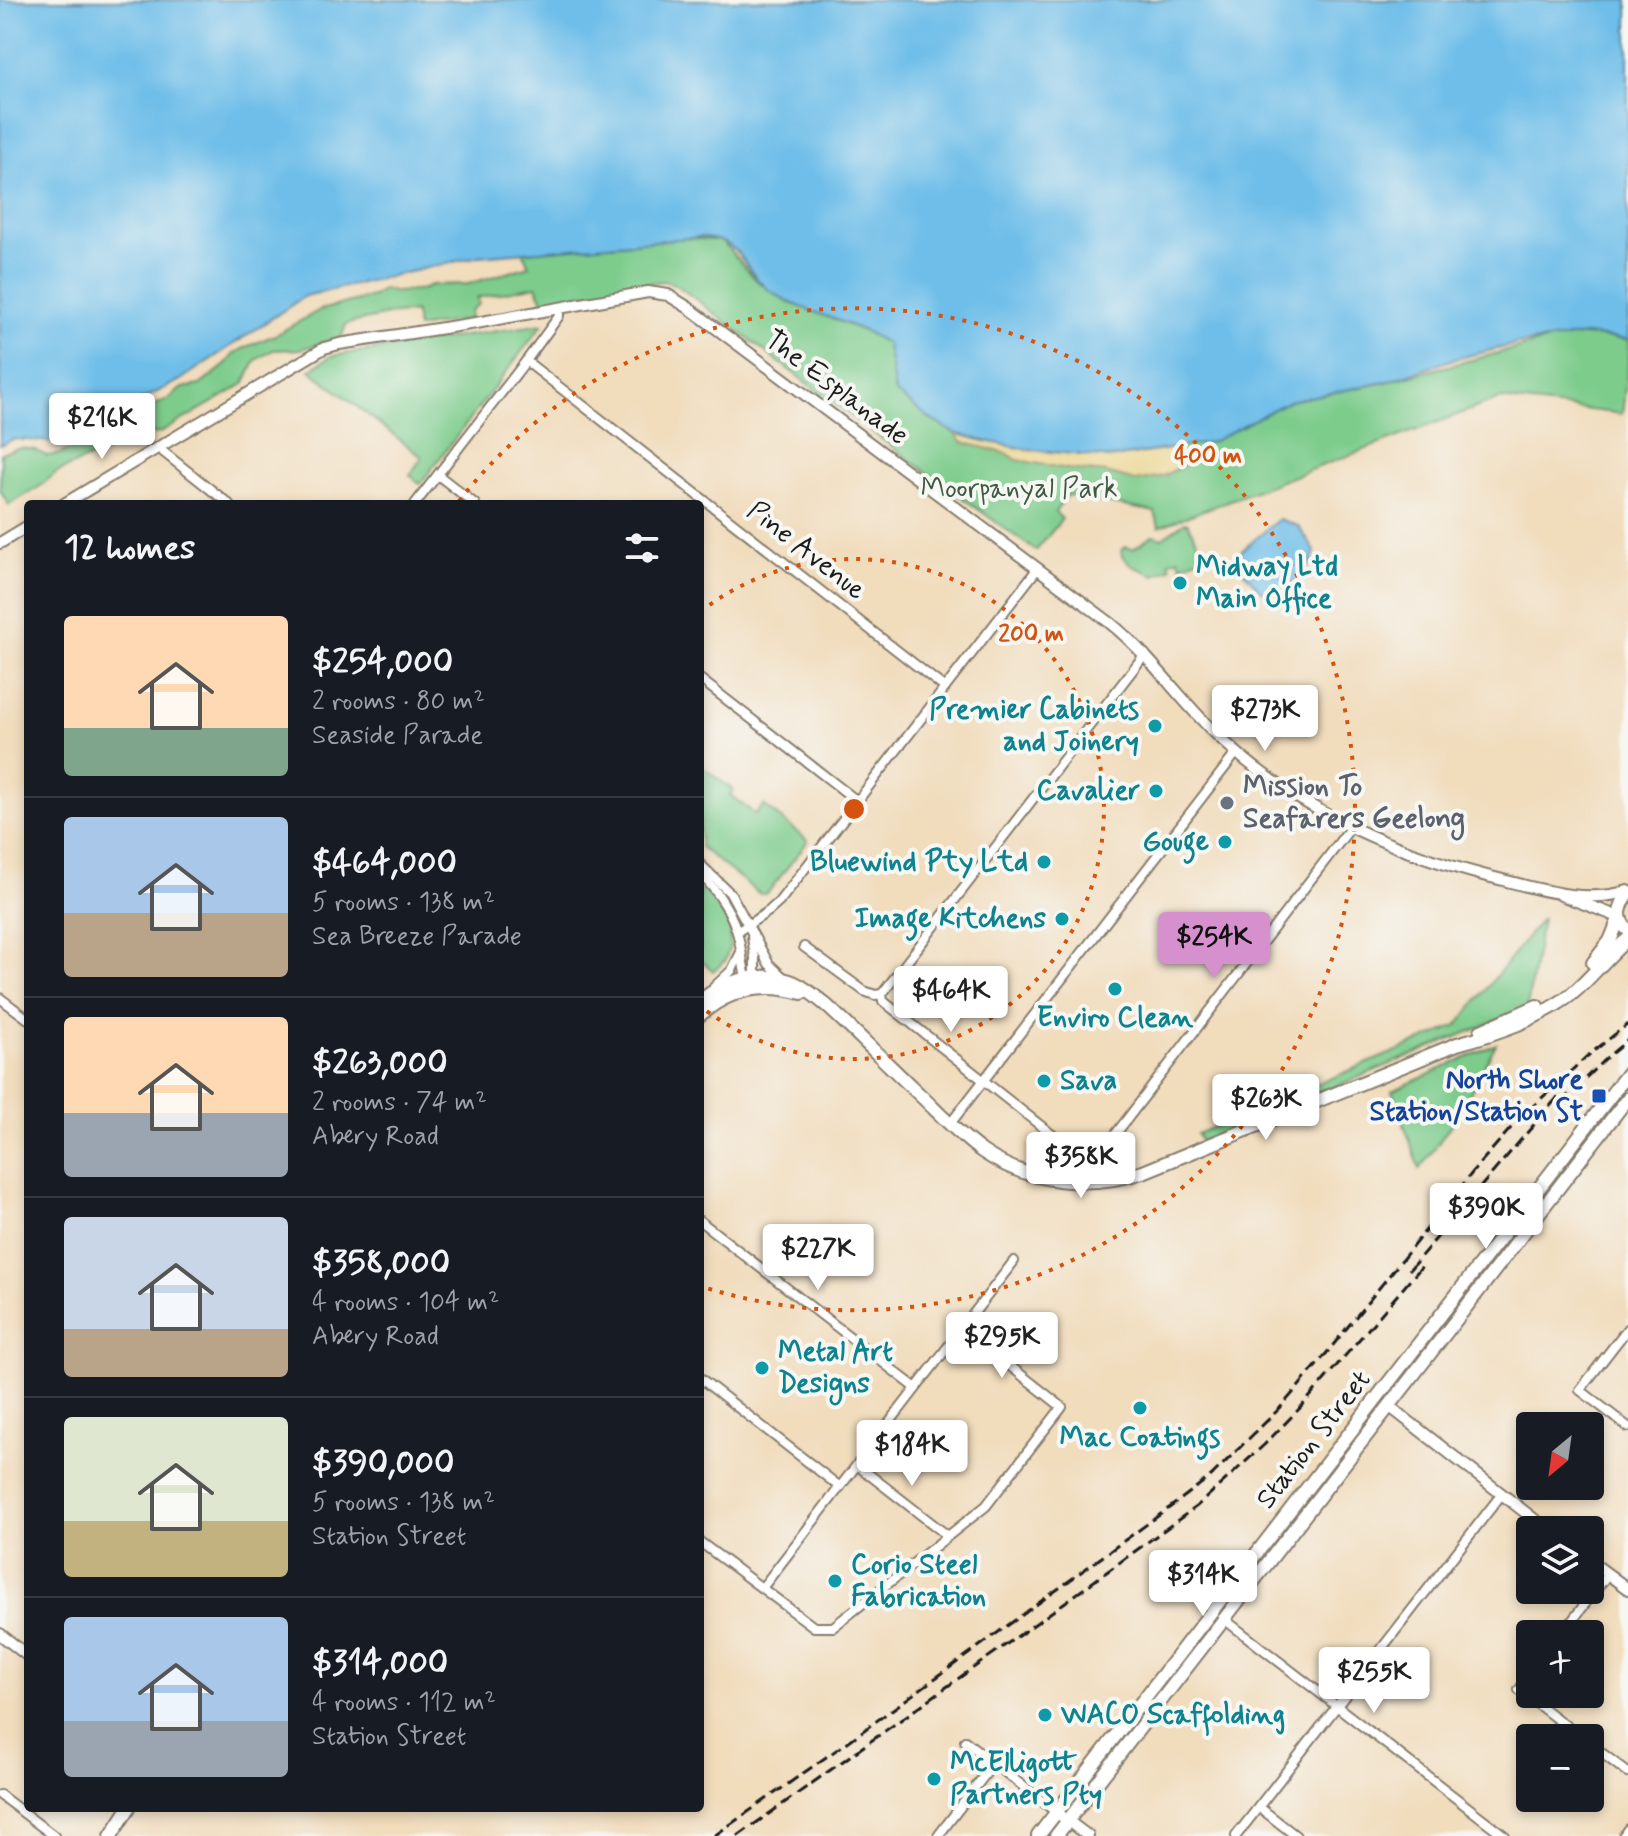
<!DOCTYPE html>
<html lang="en">
<head>
<meta charset="utf-8">
<style>
	:root { --surface:#171b24; --page:#20242c; --text:#f1f3f6; --muted:#9ea1a6; --line:#363941; --accent:#d690ce }
	body { margin:0; font-family:Mynerve,sans-serif; background:var(--page); color:var(--text); height:100vh; display:flex; flex-direction:column; font-size:30px; white-space:nowrap }
	* { box-sizing:border-box; margin:0 }
	p { font-size:26px; color:var(--muted) }
	.icon { flex:none; width:44px; height:44px; fill:none; stroke:currentColor; stroke-width:2; stroke-linecap:round; stroke-linejoin:round }
	.map { position:relative; flex:1; overflow:hidden }
	.side { position:absolute; left:24px; top:500px; width:680px; height:1312px; display:flex; flex-direction:column; background:var(--surface); border-radius:8px; box-shadow:0 4px 12px #0003 }
	.side>* { flex:none }
	.needle { width:52px; rotate:209deg }
	.tools { position:absolute; left:1516px; top:1412px; display:grid; gap:16px }
	.tools a { display:grid; place-items:center; width:88px; height:88px; border-radius:8px; background:var(--surface); box-shadow:0 4px 12px #0003; font-size:40px }
	.price { position:absolute; translate:-50% -68px; padding:0 18px; border-radius:8px; background:#fff; color:#222; font-size:26px; line-height:52px; filter:drop-shadow(0 2px 4px #0008) }
	.price::after { content:''; position:absolute; left:50%; top:48px; width:24px; height:18px; margin-left:-12px; background:inherit; clip-path:polygon(0 0,100% 0,50% 100%) }
	.price.active { background:var(--accent); color:#111 }
	ul { padding:0; list-style:none }
	li { display:flex; align-items:center; gap:24px; height:200px; padding:0 40px }
	li+li { border-top:2px solid var(--line) }
	li span { display:grid; place-items:center; flex:none; width:224px; height:160px; border-radius:8px; color:#555 }
	li>.icon { margin-inline-start:auto }
	span .icon { width:96px; height:96px; fill:#fffc; stroke-width:1 }
	li b { font-size:34px }
	h2 { display:flex; justify-content:space-between; align-items:center; height:96px; padding:0 40px; font-size:34px }
	.map>svg:first-child { display:block }
	.green { fill:#7dcc8c; stroke:#4c7454; stroke-width:2 }
	.sand { fill:#eeda9e; stroke:#857b5d; stroke-width:2 }
	.water { fill:#6ebee9; stroke:#456d82; stroke-width:2 }
	.lines { fill:none; stroke-linecap:round; stroke-linejoin:round }
	.minor-casing { stroke:#867c6c; stroke-width:12 }
	.tertiary-casing { stroke:#867c6c; stroke-width:14 }
	.secondary-casing { stroke:#867c6c; stroke-width:16 }
	.minor { stroke:#fff; stroke-width:8 }
	.tertiary { stroke:#fff; stroke-width:10 }
	.secondary { stroke:#fff; stroke-width:12 }
	.rail { stroke:#1c1c1c; stroke-width:3; stroke-dasharray:12 6; stroke-linecap:butt }
	.ring { fill:none; stroke:#d4530e; stroke-width:4; stroke-dasharray:4 8 }
	.culture-dot { fill:#0f9aa8; stroke:#f6f6f2; stroke-width:3 }
	.worship-dot { fill:#6b7280; stroke:#f6f6f2; stroke-width:3 }
	.transit-dot { fill:#1a4fb4; stroke:#f6f6f2; stroke-width:3 }
	.labels { text-anchor:middle; dominant-baseline:central; stroke-width:8; stroke-linejoin:round; paint-order:stroke }
	.street-label { font-size:28px; fill:#1c1c1c; stroke:#f6f6f2 }
	.park-label { font-size:28px; fill:#3e5a43; stroke:#f6f6f2 }
	.culture-label { font-size:28px; font-weight:bold; fill:#0d838f; stroke:#f6f6f2; text-anchor:start }
	.worship-label { font-size:28px; font-weight:bold; fill:#5b616d; stroke:#f6f6f2; text-anchor:start }
	.transit-label { font-size:28px; font-weight:bold; fill:#164399; stroke:#f6f6f2; text-anchor:end }
	.centre { fill:#d4530e; stroke:#f6f6f2; stroke-width:4 }
	.ring-label { font-size:24px; text-anchor:middle; font-weight:bold; fill:#d4530e; stroke:#f6f6f2; stroke-width:8; stroke-linejoin:round; paint-order:stroke }
</style>
</head>
<body>
<div class="map">
<svg width="1628" height="1836" viewBox="0 0 1628 1836">
	<rect width="100%" height="100%" fill="#f6f6f2"/>
	<filter id="ink" filterUnits="userSpaceOnUse"><feTurbulence type="fractalNoise" baseFrequency=".0125" numOctaves="2"/><feDisplacementMap in="SourceGraphic" scale="16" xChannelSelector="R" yChannelSelector="G"/><feConvolveMatrix kernelMatrix="1 2 1 2 8 2 1 2 1" color-interpolation-filters="sRGB"/></filter>
	<filter id="wash" filterUnits="userSpaceOnUse"><feTurbulence type="fractalNoise" baseFrequency=".006" numOctaves="4" result="noise"/><feDisplacementMap in="SourceGraphic" scale="32" xChannelSelector="R" yChannelSelector="G"/><feGaussianBlur stdDeviation="1.8" result="paint"/><feColorMatrix in="noise" values="0 0 0 0 0 0 0 0 0 0 0 0 0 0 0 0 0 1.4 0 .05"/><feComposite in="paint" operator="in"/></filter>
	<g filter="url(#wash)">
		<rect width="100%" height="100%" fill="#f1dcbc"/>
		<!-- green -->
		<g class="green">
			<path d="M689,238L722,241L757,281L788,302L865,331L887,344L895,392L933,421L955,433L1289,401L1386,382L1549,340L1586,335L1628,340V365L1622,414L1499,399L1159,527L1155,512L1067,495L1055,512L1062,519L1036,551L896,450L678,286L665,281L654,282L543,301L536,286L477,298L479,304L470,311V319L417,328L415,312L387,315L346,324L342,336L336,341L321,343L301,349L273,350L256,360L244,384L160,433L142,435L57,472L39,487L9,505L0,490L1,453L21,448L36,450L46,456L60,454L117,427L137,413L169,399L182,388L200,385L223,367L234,354L246,347L275,335L320,310L373,296L383,289L398,292L423,289L431,285L468,284L529,266L523,252Z"/>
			<path d="M543,324L420,484L410,475L422,457L310,370L331,356Z"/>
			<path d="M1185,522L1188,523L1205,556L1182,565L1178,558L1169,562L1171,568L1155,575L1134,567L1122,556L1121,550L1126,547L1133,549L1153,535L1162,538Z"/>
			<path d="M700,765L733,790L730,795L755,814L764,805L808,841L770,890L765,894H760L700,847Z"/>
			<path d="M700,888L716,900L731,930L729,949L725,961L713,971L700,959Z"/>
			<path d="M1542,918L1527,1008L1201,1142L1197,1134L1457,1026Z"/>
			<path d="M1496,1044L1460,1112L1420,1169L1392,1091Z"/>
		</g>
		<!-- sand -->
		<path class="sand" d="M955,433L980,440L1026,449L1113,458L1176,448L1184,465L1163,476L1135,481L1106,473L1068,469L1017,460L1008,454L962,442Z"/>
		<!-- water -->
		<g class="water">
			<path d="M0,0H1628V340L1586,335L1517,344L1451,360L1386,382L1289,401L1212,442L1112,458L1026,449L980,440L955,433L933,421L895,392L887,344C851,319 804,315 768,289C749,276 742,248 720,241C714,239 707,238 701,237L479,256L305,296L179,381L116,413L53,442L15,439L0,445Z"/>
			<path d="M1279,519L1298,526L1315,551C1312,570 1291,582 1277,594L1266,593L1259,589L1239,566L1237,560L1240,552Z"/>
		</g>
	</g>
	<g filter="url(#ink)">
		<g class="lines">
			<!-- minor casing -->
			<g class="minor-casing">
				<g id="minor">
					<path d="M526,361L945,688"/>
					<path d="M157,447L229,504"/>
					<path d="M438,475L475,504"/>
					<path d="M415,504L526,361L559,316V308"/>
					<path d="M700,679L857,801"/>
					<path d="M700,864L731,894L769,964L783,977"/>
					<path d="M700,874C718,891 734,915 739,940C742,953 743,966 746,978"/>
					<path d="M737,932L769,911L779,902L1038,568"/>
					<path d="M752,937L755,958V978"/>
					<path d="M804,947L864,991L875,995L882,994L883,1001L1074,1152C1096,1165 1106,1146 1118,1131L1351,827"/>
					<path d="M714,987L732,970L740,954"/>
					<path d="M882,994L1145,654"/>
					<path d="M0,998L28,1019"/>
					<path d="M950,1124L1237,752"/>
					<path d="M700,1221L916,1388"/>
					<path d="M1628,1328L1580,1390L1628,1427"/>
					<path d="M700,1378L840,1487"/>
					<path d="M857,1465L948,1536"/>
					<path d="M700,1542L814,1627H833L986,1506L1062,1407L962,1328"/>
					<path d="M762,1588L1014,1261"/>
					<path d="M1224,1619L1505,1836"/>
					<path d="M1562,1634L1608,1574"/>
					<path d="M1530,1675L1519,1690L1582,1738"/>
					<path d="M965,1741L1056,1812"/>
					<path d="M1590,1744L1628,1773"/>
					<path d="M0,1795L54,1836"/>
					<path d="M1259,1807L1296,1836"/>
					<path d="M938,1836L994,1763"/>
					<path d="M1236,1836L1501,1495"/>
					<path d="M1623,1836L1628,1829"/>
				</g>
			</g>
			<!-- tertiary casing -->
			<g class="tertiary-casing">
				<g id="tertiary">
					<path d="M64,504L324,348L339,344L476,323L648,292L668,295L689,308L1109,622C1149,654 1177,696 1214,732C1294,810 1395,854 1503,880C1541,890 1589,904 1628,891"/>
					<path d="M0,543L28,526"/>
					<path d="M1561,895L1619,917"/>
					<path d="M1389,1406L1548,1530"/>
					<path d="M1590,1561L1628,1589"/>
					<path d="M0,1634L28,1656"/>
					<path d="M1056,1812L1088,1836"/>
				</g>
			</g>
			<!-- secondary casing -->
			<g class="secondary-casing">
				<g id="secondary">
					<path d="M1628,893C1620,906 1615,919 1628,930"/>
					<path d="M1593,963L1610,941L1619,919"/>
					<path d="M700,1001C725,980 763,969 795,983C806,988 816,997 826,1005C858,1034 888,1065 919,1094C940,1114 960,1136 983,1152C1030,1184 1090,1189 1143,1172L1457,1044C1497,1033 1540,1019 1573,993C1593,976 1608,955 1628,939"/>
					<path d="M700,1015C729,989 764,982 802,993"/>
					<path d="M1481,1031L1537,1006"/>
					<path d="M111,1836L129,1808"/>
					<path d="M1038,1836L1628,1073"/>
					<path d="M1056,1836L1628,1098"/>
				</g>
			</g>
			<!-- minor -->
			<use href="#minor" class="minor"/>
			<!-- tertiary -->
			<use href="#tertiary" class="tertiary"/>
			<!-- secondary -->
			<use href="#secondary" class="secondary"/>
			<!-- rail -->
			<g class="rail">
				<path d="M1560,1103L1607,1057L1628,1040"/>
				<path d="M1409,1270L1563,1091"/>
				<path d="M714,1836L849,1741L1176,1503L1211,1476L1280,1408L1317,1365L1480,1163L1518,1120L1585,1058L1628,1024"/>
				<path d="M738,1836L1060,1606L1197,1506L1264,1445L1302,1406L1423,1265"/>
			</g>
		</g>
	</g>
	<!-- distance rings -->
	<g class="ring">
		<path d="M700 612A250 250 0 1 1 700 1006"/>
		<path d="M459 501A501 501 0 1 1 703 1287"/>
	</g>
	<!-- markers -->
	<g class="culture-dot">
		<circle cx="1180" cy="583" r="8"/>
		<circle cx="1155" cy="726" r="8"/>
		<circle cx="1156" cy="791" r="8"/>
		<circle cx="1225" cy="842" r="8"/>
		<circle cx="1044" cy="862" r="8"/>
		<circle cx="1062" cy="919" r="8"/>
		<circle cx="1115" cy="989" r="8"/>
		<circle cx="1044" cy="1081" r="8"/>
		<circle cx="762" cy="1368" r="8"/>
		<circle cx="1140" cy="1408" r="8"/>
		<circle cx="835" cy="1581" r="8"/>
		<circle cx="1045" cy="1715" r="8"/>
		<circle cx="934" cy="1779" r="8"/>
	</g>
	<circle class="worship-dot" cx="1227" cy="803" r="8"/>
	<rect class="transit-dot" x="1591" y="1088" width="16" height="16" rx="4"/>
	<g class="labels">
		<!-- street labels -->
		<g class="street-label">
			<text transform="translate(836 388) rotate(37)">The Esplanade</text>
			<text transform="translate(806 551) rotate(38)">Pine Avenue</text>
			<text transform="translate(1314 1440) rotate(-52)">Station Street</text>
		</g>
		<!-- park labels -->
		<g class="park-label">
			<text x="1019" y="489">Moorpanyal Park</text>
		</g>
		<!-- culture labels -->
		<g class="culture-label">
			<text x="1196" y="567">Midway Ltd<tspan x="1196" dy="32">Main Office</tspan></text>
			<text x="1139" y="710" text-anchor="end">Premier Cabinets<tspan x="1139" dy="32">and Joinery</tspan></text>
			<text x="1140" y="791" text-anchor="end">Cavalier</text>
			<text x="1209" y="842" text-anchor="end">Gouge</text>
			<text x="1028" y="862" text-anchor="end">Bluewind Pty Ltd</text>
			<text x="1046" y="919" text-anchor="end">Image Kitchens</text>
			<text x="1115" y="1018" text-anchor="middle">Enviro Clean</text>
			<text x="1060" y="1081">Sava</text>
			<text x="778" y="1352">Metal Art<tspan x="778" dy="32">Designs</tspan></text>
			<text x="1140" y="1438" text-anchor="middle">Mac Coatings</text>
			<text x="851" y="1565">Corio Steel<tspan x="851" dy="32">Fabrication</tspan></text>
			<text x="1061" y="1715">WACO Scaffolding</text>
			<text x="950" y="1763">McElligott<tspan x="950" dy="32">Partners Pty</tspan></text>
		</g>
		<!-- worship labels -->
		<g class="worship-label">
			<text x="1243" y="787">Mission To<tspan x="1243" dy="32">Seafarers Geelong</tspan></text>
		</g>
		<!-- transit labels -->
		<g class="transit-label">
			<text x="1583" y="1080">North Shore<tspan x="1583" dy="32">Station/Station St</tspan></text>
		</g>
	</g>
	<circle cx="854" cy="809" r="12" class="centre"/>
	<g class="ring-label">
		<text x="1208" y="463">400 m</text>
		<text x="1031" y="641">200 m</text>
	</g>
</svg>
<div class="tools">
<a><svg class="needle" viewBox="-14 -14 28 28"><path d="M0-13l5 13h-10z" fill="#e53935"/><path d="M0 13l5-13h-10z" fill="#9ea1a6"/></svg></a>
<a><svg class="icon" aria-label="layers" viewBox="0 0 24 24"><path d="M12 4l9 5-9 5-9-5zM3 14l9 5 9-5"/></svg></a>
<a>+</a>
<a>−</a>
</div>
<b class="price" style="left:102px;top:461px">$216K</b>
<b class="price" style="left:1265px;top:753px">$273K</b>
<b class="price active" style="left:1214px;top:980px">$254K</b>
<b class="price" style="left:951px;top:1034px">$464K</b>
<b class="price" style="left:1266px;top:1142px">$263K</b>
<b class="price" style="left:1081px;top:1200px">$358K</b>
<b class="price" style="left:1486px;top:1251px">$390K</b>
<b class="price" style="left:818px;top:1292px">$227K</b>
<b class="price" style="left:1002px;top:1380px">$295K</b>
<b class="price" style="left:912px;top:1488px">$184K</b>
<b class="price" style="left:1203px;top:1618px">$314K</b>
<b class="price" style="left:1374px;top:1715px">$255K</b>
<section class="side">
<h2>12 homes<svg class="icon" aria-label="filters" viewBox="0 0 24 24"><path d="M4 7h16M4 17h16"/><circle cx="9" cy="7" r="2"/><circle cx="15" cy="17" r="2"/></svg></h2>
<ul>
<li><span style="background:linear-gradient(#ffd9b3 70%,#7fa58c 0)"><svg class="icon" aria-label="home" viewBox="0 0 24 24"><path d="M3 11l9-7 9 7M6 9v11h12V9"/></svg></span><div><b>$254,000</b><p>2 rooms · 80 m²</p><p>Seaside Parade</p></div></li>
<li><span style="background:linear-gradient(#a9c7e8 60%,#b9a48a 0)"><svg class="icon" aria-label="home" viewBox="0 0 24 24"><path d="M3 11l9-7 9 7M6 9v11h12V9"/></svg></span><div><b>$464,000</b><p>5 rooms · 138 m²</p><p>Sea Breeze Parade</p></div></li>
<li><span style="background:linear-gradient(#ffd9b3 60%,#9aa5b1 0)"><svg class="icon" aria-label="home" viewBox="0 0 24 24"><path d="M3 11l9-7 9 7M6 9v11h12V9"/></svg></span><div><b>$263,000</b><p>2 rooms · 74 m²</p><p>Abery Road</p></div></li>
<li><span style="background:linear-gradient(#c9d6e8 70%,#b9a48a 0)"><svg class="icon" aria-label="home" viewBox="0 0 24 24"><path d="M3 11l9-7 9 7M6 9v11h12V9"/></svg></span><div><b>$358,000</b><p>4 rooms · 104 m²</p><p>Abery Road</p></div></li>
<li><span style="background:linear-gradient(#dfe7d0 65%,#c2b280 0)"><svg class="icon" aria-label="home" viewBox="0 0 24 24"><path d="M3 11l9-7 9 7M6 9v11h12V9"/></svg></span><div><b>$390,000</b><p>5 rooms · 138 m²</p><p>Station Street</p></div></li>
<li><span style="background:linear-gradient(#a9c7e8 65%,#9aa5b1 0)"><svg class="icon" aria-label="home" viewBox="0 0 24 24"><path d="M3 11l9-7 9 7M6 9v11h12V9"/></svg></span><div><b>$314,000</b><p>4 rooms · 112 m²</p><p>Station Street</p></div></li>
</ul>
</section>
</div>
</body>
</html>
